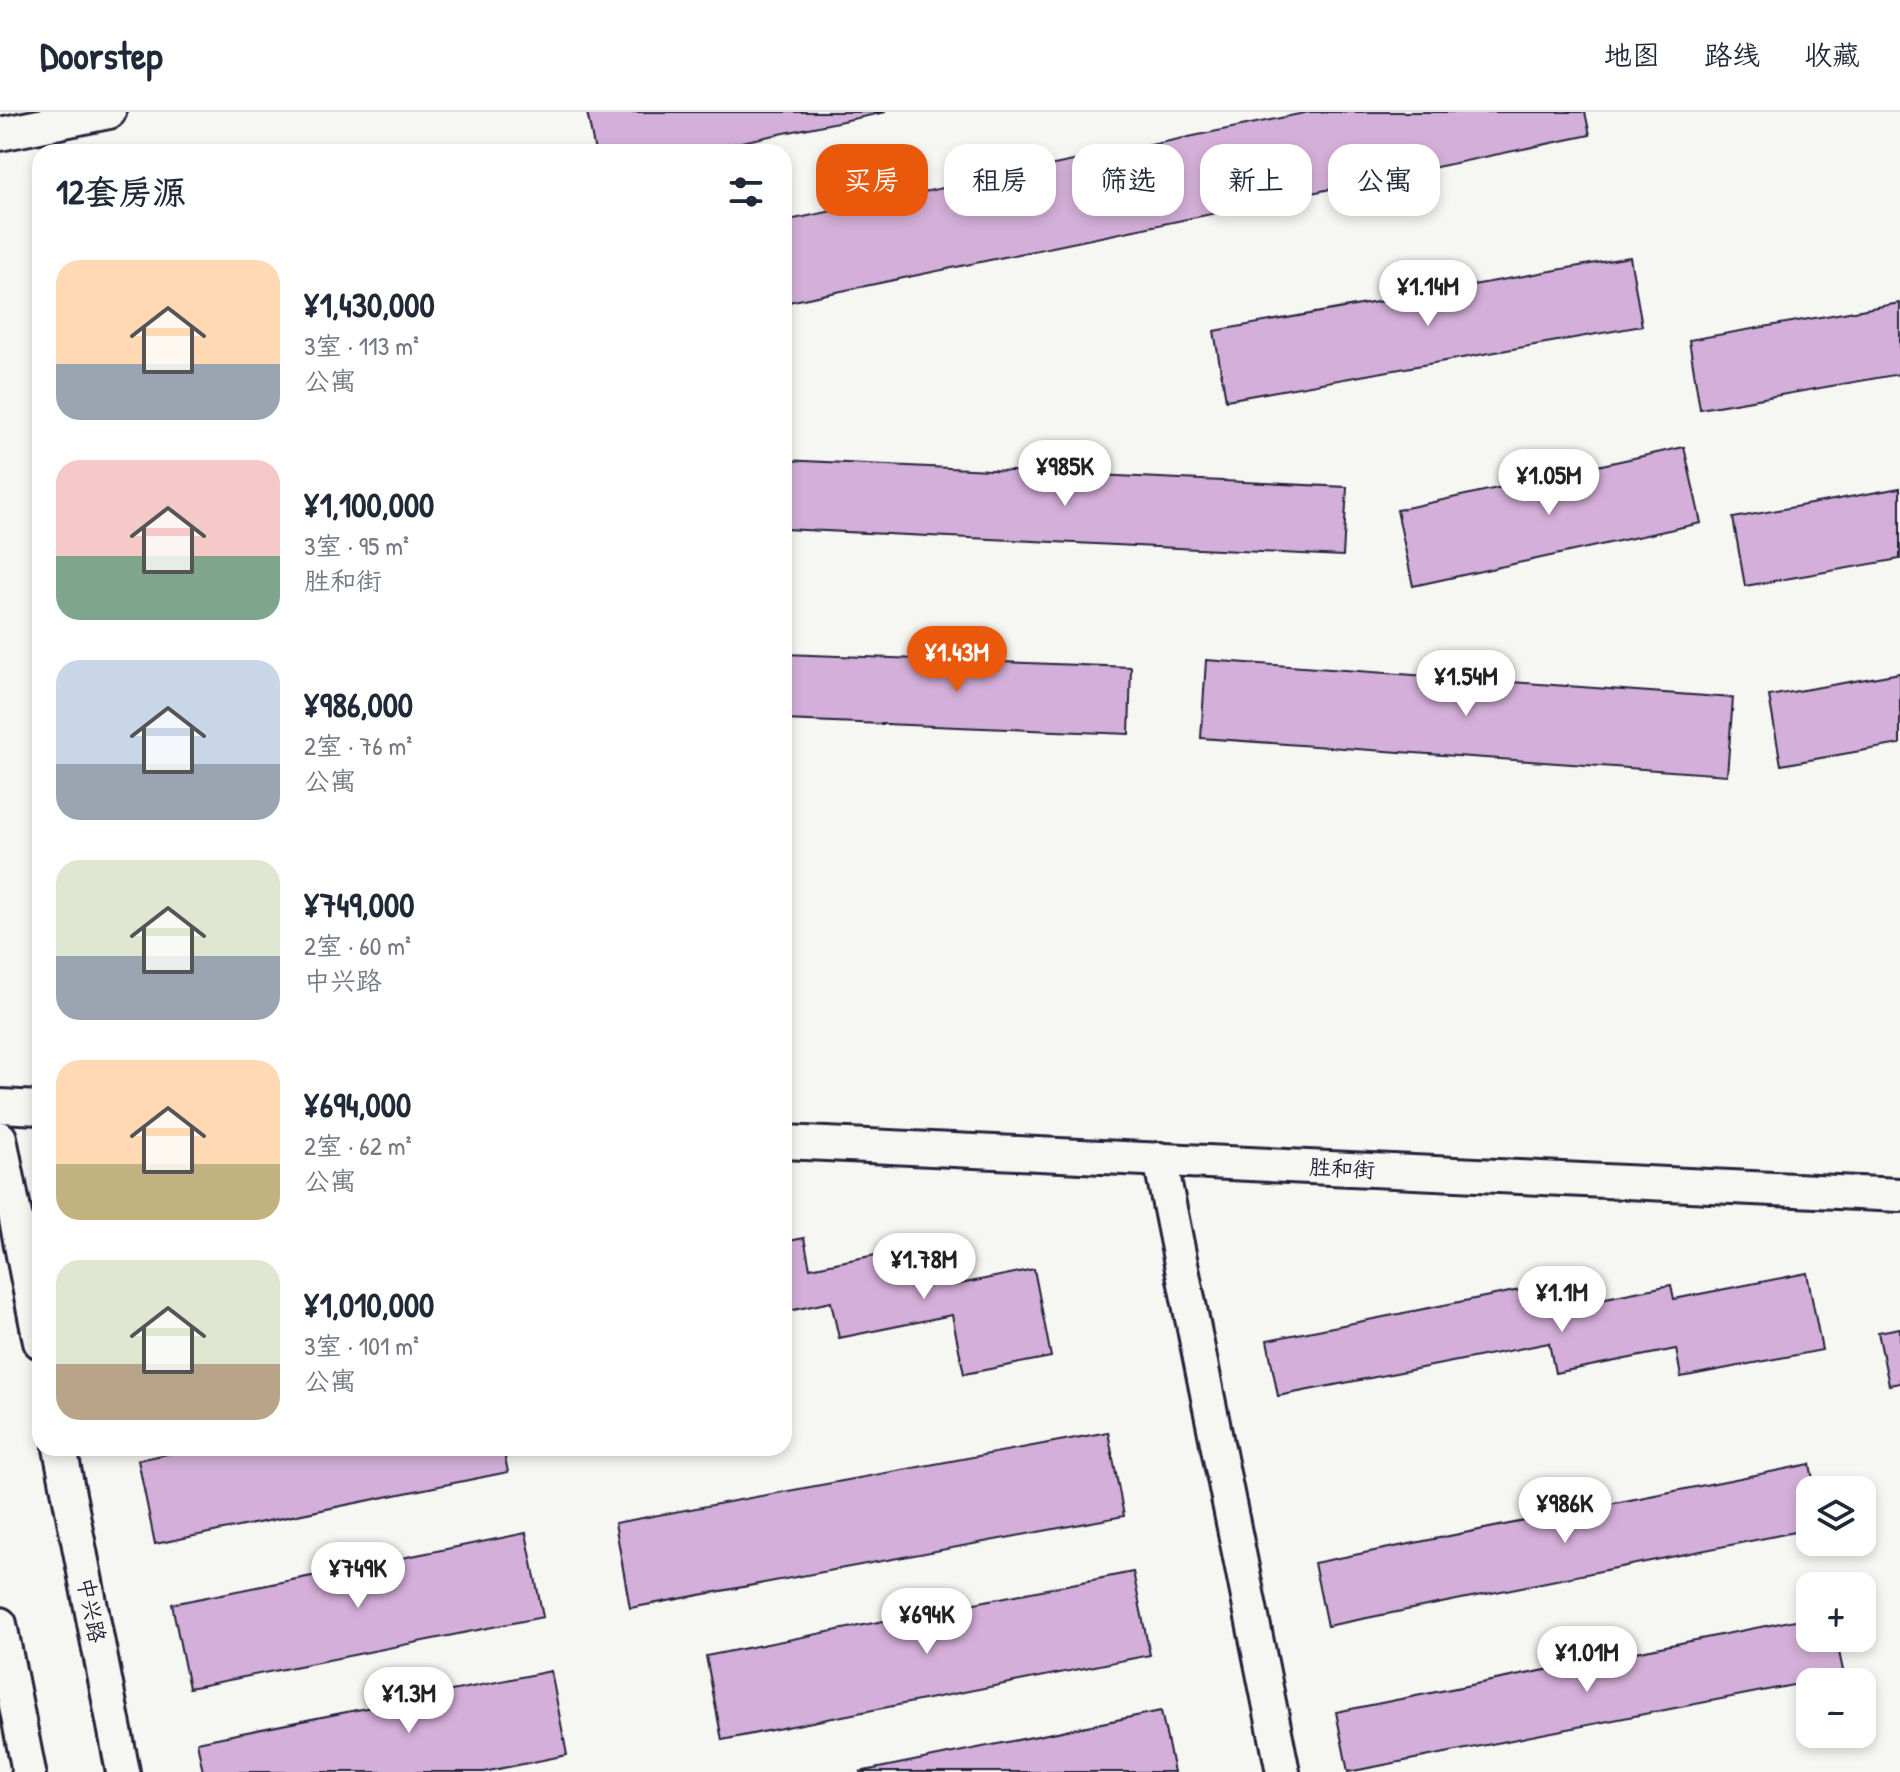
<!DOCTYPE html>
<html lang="zh">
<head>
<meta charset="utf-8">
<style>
	:root { --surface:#fff; --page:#f6f6f7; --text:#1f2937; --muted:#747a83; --line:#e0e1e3; --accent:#ea580c }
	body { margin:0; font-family:"Patrick Hand","LXGW WenKai TC",sans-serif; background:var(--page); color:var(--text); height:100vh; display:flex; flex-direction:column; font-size:30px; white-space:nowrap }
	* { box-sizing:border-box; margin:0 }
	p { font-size:26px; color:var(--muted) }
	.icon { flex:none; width:44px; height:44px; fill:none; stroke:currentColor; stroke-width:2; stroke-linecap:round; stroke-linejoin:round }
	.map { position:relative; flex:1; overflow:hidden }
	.side { position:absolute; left:32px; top:32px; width:760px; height:1312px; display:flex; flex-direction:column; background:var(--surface); border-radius:24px; box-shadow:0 4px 12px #0003 }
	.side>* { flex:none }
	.hud { position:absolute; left:816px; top:32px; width:760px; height:72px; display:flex; gap:16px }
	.controls { position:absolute; left:1796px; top:1364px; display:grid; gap:16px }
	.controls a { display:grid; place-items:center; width:80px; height:80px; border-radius:16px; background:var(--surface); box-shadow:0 4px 12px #0003; font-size:40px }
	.price { position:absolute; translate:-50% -68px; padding:0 18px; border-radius:28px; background:#fff; color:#222; font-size:26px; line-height:52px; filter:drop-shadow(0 2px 4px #0008) }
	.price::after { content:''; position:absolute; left:50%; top:48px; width:24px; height:18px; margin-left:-12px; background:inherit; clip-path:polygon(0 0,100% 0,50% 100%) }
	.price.selected { background:var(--accent); color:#fff }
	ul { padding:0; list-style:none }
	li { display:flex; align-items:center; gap:24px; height:200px; padding:0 24px }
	li span { display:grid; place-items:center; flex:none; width:224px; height:160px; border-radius:24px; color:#555 }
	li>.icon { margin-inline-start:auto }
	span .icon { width:96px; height:96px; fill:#fffc; stroke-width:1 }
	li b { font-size:34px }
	h2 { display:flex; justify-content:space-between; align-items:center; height:96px; padding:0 24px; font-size:34px }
	.pill { padding:0 28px; border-radius:24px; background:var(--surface); box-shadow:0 4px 12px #0003; font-size:28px; line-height:72px }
	.pill.selected { background:var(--accent); color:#fff }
	header { display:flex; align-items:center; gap:48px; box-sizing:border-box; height:112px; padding:0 40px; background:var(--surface); border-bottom:2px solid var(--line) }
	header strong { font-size:38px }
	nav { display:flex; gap:44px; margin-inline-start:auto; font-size:28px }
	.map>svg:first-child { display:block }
	.building { fill:#d4afd9; stroke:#22223b; stroke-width:2 }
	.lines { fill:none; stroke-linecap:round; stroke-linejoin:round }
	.minor-casing { stroke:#22223b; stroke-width:38 }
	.minor { stroke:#f6f6f2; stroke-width:32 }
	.labels { text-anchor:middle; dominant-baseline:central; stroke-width:6; stroke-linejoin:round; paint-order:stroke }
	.street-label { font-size:22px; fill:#22223b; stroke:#f6f6f2 }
</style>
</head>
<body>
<header>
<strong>Doorstep</strong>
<nav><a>地图</a><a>路线</a><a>收藏</a></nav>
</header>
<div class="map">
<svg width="1900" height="1660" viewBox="0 0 1900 1660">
	<rect width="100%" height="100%" fill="#f6f6f2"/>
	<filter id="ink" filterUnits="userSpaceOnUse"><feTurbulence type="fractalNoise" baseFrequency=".0125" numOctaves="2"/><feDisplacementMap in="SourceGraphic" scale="16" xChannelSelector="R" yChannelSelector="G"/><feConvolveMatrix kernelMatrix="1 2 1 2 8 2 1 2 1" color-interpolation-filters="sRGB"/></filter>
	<g filter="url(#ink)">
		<!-- building -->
		<g class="building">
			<path d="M587,0H886L693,40H595Z"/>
			<path d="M1309,0H1585L1590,23L784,191V109Z"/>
			<path d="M1630,145L1642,214L1226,288L1214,219Z"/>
			<path d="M1900,191V262L1700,297L1689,228Z"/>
			<path d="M1684,335L1701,411L1413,474L1397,398Z"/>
			<path d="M784,348L1347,375L1343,444L784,417Z"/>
			<path d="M1900,376V447L1745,474L1733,406Z"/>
			<path d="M784,542L1131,555L1129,622L784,608Z"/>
			<path d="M1206,548L1733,586L1727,663L1201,626Z"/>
			<path d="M1900,561V632L1781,653L1769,584Z"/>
			<path d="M804,1126L810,1156L946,1129L955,1173L1034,1157L1051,1245L964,1262L952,1203L839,1226L831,1190L784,1200V1130Z"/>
			<path d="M1807,1161L1822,1238L1681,1265L1676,1237L1555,1261L1549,1231L1278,1284L1267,1228L1530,1176L1535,1200L1671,1173L1674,1187Z"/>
			<path d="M1900,1216V1271L1889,1273L1878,1220Z"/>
			<path d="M1108,1320L1124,1404L630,1496L615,1411Z"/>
			<path d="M196,1336H503L508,1360L155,1432L138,1348Z"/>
			<path d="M1810,1352L1815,1378H1810V1417L1327,1514L1314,1451Z"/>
			<path d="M526,1421L543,1505L189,1576L172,1492Z"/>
			<path d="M1133,1460L1150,1543L722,1628L706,1544Z"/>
			<path d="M1810,1505V1526H1836L1844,1563L1348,1660L1336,1600Z"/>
			<path d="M551,1559L567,1643L484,1660H203L197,1630Z"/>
			<path d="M1161,1599L1174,1660H859Z"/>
		</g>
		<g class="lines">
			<!-- minor casing -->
			<g class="minor-casing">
				<g id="minor">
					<path d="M0,22L109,0"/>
					<path d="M0,994L40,996"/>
					<path d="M0,1026L40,1230"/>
					<path d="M784,1030L1900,1083"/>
					<path d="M1160,1047L1283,1660"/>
					<path d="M60,1336L123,1660"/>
					<path d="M0,1512L29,1660"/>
				</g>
			</g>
			<!-- minor -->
			<use href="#minor" class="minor"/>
		</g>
	</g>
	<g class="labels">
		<!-- street labels -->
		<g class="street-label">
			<text transform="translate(1342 1056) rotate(3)">胜和街</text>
			<text transform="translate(92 1498) rotate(79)">中兴路</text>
		</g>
	</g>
</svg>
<div class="controls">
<a><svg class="icon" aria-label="layers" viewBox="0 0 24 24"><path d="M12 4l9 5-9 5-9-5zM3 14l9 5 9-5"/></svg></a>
<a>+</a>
<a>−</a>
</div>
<b class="price" style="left:1428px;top:216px">¥1.14M</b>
<b class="price" style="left:1065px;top:396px">¥985K</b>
<b class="price" style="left:1549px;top:405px">¥1.05M</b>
<b class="price selected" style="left:957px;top:582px">¥1.43M</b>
<b class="price" style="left:1466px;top:606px">¥1.54M</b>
<b class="price" style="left:924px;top:1189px">¥1.78M</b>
<b class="price" style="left:1562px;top:1222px">¥1.1M</b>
<b class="price" style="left:1565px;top:1433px">¥986K</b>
<b class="price" style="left:358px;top:1498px">¥749K</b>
<b class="price" style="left:927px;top:1544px">¥694K</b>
<b class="price" style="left:1587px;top:1582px">¥1.01M</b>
<b class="price" style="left:409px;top:1623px">¥1.3M</b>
<div class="hud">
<a class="pill selected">买房</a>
<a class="pill">租房</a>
<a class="pill">筛选</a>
<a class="pill">新上</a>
<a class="pill">公寓</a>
</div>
<section class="side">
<h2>12套房源<svg class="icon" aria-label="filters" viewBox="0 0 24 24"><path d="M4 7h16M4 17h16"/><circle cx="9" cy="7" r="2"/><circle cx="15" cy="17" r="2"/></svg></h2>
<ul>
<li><span style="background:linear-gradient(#ffd9b3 65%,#9aa5b1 0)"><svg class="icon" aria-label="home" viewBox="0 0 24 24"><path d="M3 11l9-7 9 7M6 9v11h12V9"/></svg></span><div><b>¥1,430,000</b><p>3室 · 113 m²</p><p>公寓</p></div></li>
<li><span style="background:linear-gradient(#f6c9c9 60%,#7fa58c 0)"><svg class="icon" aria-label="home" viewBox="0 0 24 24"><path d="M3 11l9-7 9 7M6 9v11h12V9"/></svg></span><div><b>¥1,100,000</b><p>3室 · 95 m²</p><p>胜和街</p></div></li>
<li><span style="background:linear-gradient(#c9d6e8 65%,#9aa5b1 0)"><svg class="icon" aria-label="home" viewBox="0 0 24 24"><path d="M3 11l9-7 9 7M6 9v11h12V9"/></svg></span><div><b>¥986,000</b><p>2室 · 76 m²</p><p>公寓</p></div></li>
<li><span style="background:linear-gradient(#dfe7d0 60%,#9aa5b1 0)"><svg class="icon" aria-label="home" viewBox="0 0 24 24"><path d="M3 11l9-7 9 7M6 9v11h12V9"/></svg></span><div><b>¥749,000</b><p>2室 · 60 m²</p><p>中兴路</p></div></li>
<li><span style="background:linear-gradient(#ffd9b3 65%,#c2b280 0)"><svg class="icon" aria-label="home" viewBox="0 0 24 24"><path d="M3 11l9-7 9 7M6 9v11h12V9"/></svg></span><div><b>¥694,000</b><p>2室 · 62 m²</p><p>公寓</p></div></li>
<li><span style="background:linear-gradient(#dfe7d0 65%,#b9a48a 0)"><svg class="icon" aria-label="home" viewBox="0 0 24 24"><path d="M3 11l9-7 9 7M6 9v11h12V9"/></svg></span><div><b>¥1,010,000</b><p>3室 · 101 m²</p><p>公寓</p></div></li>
</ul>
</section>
</div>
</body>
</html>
